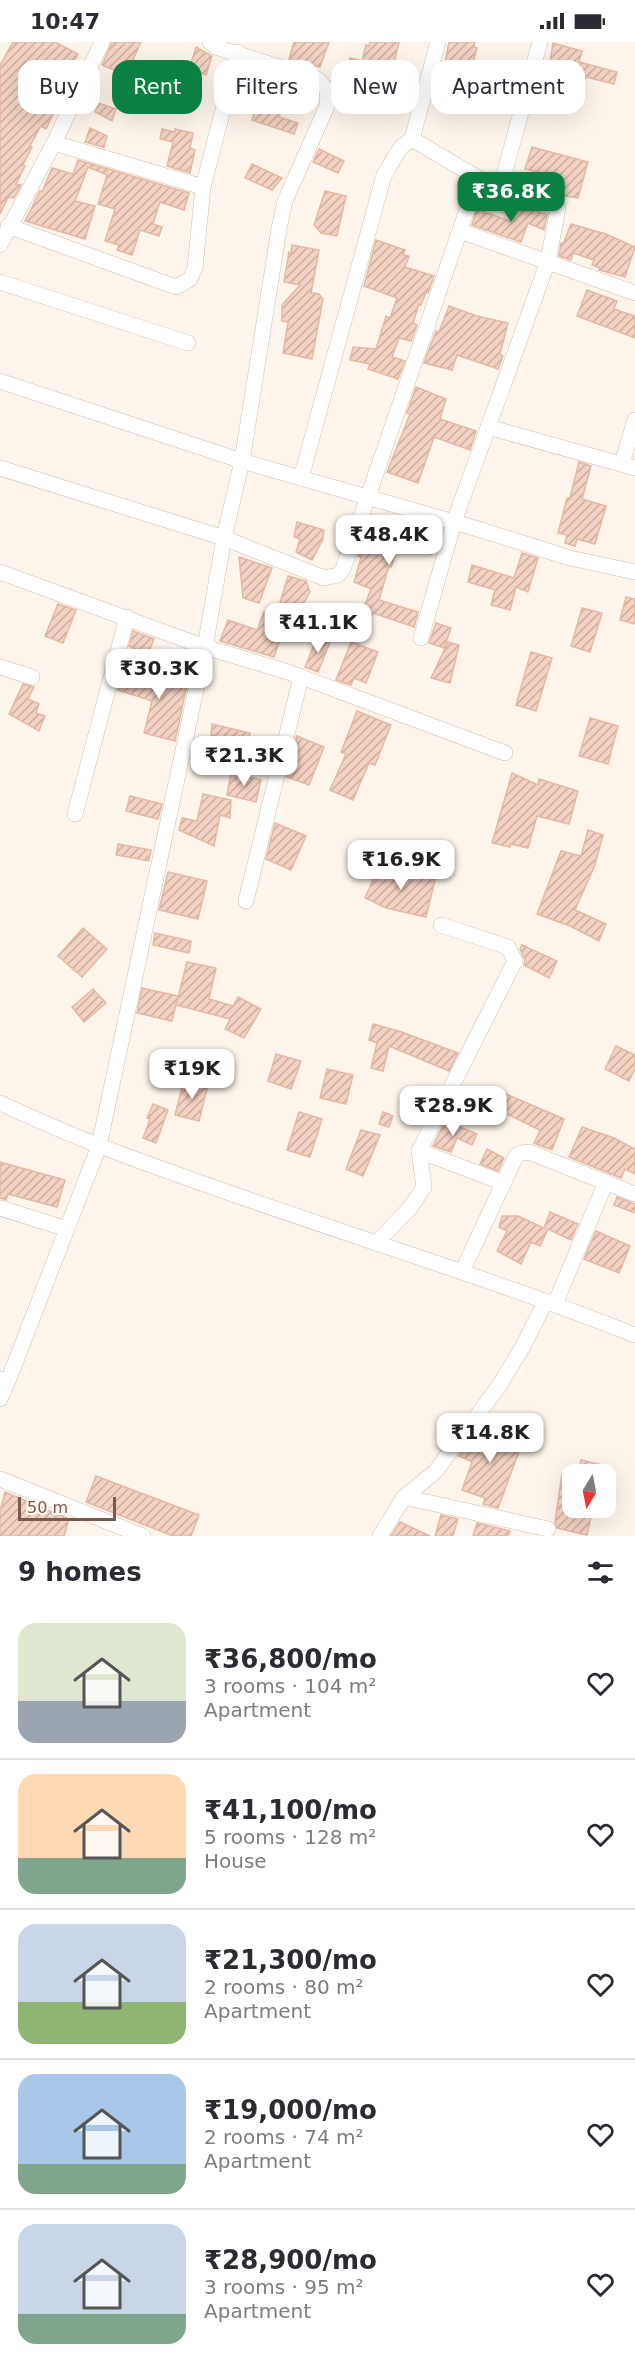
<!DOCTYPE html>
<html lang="en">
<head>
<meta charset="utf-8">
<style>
	:root { --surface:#fff; --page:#f2f2f3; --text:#2b2b33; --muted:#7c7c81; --line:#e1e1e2; --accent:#0b8043 }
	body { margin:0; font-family:"DejaVu Sans",sans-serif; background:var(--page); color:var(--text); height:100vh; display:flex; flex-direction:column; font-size:22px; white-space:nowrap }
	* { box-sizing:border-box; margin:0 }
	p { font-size:20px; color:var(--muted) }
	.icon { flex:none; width:33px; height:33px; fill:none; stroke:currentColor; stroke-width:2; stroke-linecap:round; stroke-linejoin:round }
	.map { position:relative; height:1494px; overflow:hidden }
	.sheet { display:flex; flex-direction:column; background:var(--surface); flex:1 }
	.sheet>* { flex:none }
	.top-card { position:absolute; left:18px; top:18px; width:600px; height:54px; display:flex; gap:12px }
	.needle { width:39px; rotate:190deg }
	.buttons { position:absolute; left:562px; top:1422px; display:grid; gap:12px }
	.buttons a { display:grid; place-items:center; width:54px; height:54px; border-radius:12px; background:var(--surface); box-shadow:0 6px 24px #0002; font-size:30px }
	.scale { position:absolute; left:18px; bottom:15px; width:98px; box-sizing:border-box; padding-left:6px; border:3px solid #7a5a4c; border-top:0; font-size:16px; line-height:21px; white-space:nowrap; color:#7a5a4c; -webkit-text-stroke:4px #fff9f2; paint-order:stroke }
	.price { position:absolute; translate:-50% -51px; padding:0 14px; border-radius:12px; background:#fff; color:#222; font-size:20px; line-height:39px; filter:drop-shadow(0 2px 3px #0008) }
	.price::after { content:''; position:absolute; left:50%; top:36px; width:18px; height:14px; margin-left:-9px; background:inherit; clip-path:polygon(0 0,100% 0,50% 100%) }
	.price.on { background:var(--accent); color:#fff }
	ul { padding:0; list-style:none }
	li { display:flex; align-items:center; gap:18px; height:150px; padding:0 18px }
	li+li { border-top:2px solid var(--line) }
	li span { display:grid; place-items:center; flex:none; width:168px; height:120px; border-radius:18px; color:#555 }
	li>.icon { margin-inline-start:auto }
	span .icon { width:72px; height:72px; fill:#fffc; stroke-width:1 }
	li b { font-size:26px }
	h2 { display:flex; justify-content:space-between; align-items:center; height:72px; padding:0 18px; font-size:26px }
	.tag { padding:0 21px; border-radius:18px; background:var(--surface); box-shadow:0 6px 24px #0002; font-size:21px; line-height:54px }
	.tag.on { background:var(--accent); color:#fff }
	.status { display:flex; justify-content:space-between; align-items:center; height:42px; padding:0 30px; background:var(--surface); direction:ltr }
	.status svg { height:16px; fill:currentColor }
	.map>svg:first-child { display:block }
	.building { fill:url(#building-hatch); stroke:#e6b8a2; stroke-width:1.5 }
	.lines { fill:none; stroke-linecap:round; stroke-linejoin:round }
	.minor-casing { stroke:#d1bcaf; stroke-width:16 }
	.minor { stroke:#fff; stroke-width:15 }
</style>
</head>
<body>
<div class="status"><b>10:47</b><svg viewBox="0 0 49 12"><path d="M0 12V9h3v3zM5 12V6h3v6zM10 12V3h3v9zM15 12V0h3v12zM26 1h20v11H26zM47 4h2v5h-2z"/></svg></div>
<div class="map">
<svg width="635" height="1494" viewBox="0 0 635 1494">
	<defs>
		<pattern id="building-hatch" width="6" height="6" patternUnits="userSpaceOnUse" patternTransform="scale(1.5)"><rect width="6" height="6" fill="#f3d2c2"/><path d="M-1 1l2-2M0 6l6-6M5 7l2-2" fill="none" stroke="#caada0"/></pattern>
	</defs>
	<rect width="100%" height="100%" fill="#fdf5eb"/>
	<!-- building -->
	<g class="building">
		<path d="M13,0H55L78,12L69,28L76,31L64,54L31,37L21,55L54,70L46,87L41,84L30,104L32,105L23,123L25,124L16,142L21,143L14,156L10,155L7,157L0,172V23Z"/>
		<path d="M112,0H141L126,33L102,23Z"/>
		<path d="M294,0H329L320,25L289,17Z"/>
		<path d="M370,0H399L393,25L374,20L370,35L346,27L350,16L362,19L366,3L369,4Z"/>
		<path d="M449,0H475L474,5L477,6L467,44L473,45L470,55L440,47Z"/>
		<path d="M553,1L582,9L579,20L617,30L614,42L586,35L585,37L575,34L572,45L547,39Z"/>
		<path d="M196,5L212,14L206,33L189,27Z"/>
		<path d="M277,35L290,39L279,75L298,81L294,92L252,78L259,55L270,58Z"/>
		<path d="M98,61L116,67L112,79L95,70Z"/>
		<path d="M90,86L107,94L104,105L85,100Z"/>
		<path d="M162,87L175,90V87L193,91L190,106L195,108L190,131L167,124L173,100L160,97Z"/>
		<path d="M532,105L588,120L578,156L558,153L561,136L525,127Z"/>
		<path d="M319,107L344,119L338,131L313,120Z"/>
		<path d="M78,118L189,151L184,168L160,160L153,182L162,185L159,194L140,188L132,213L117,208L119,203L105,199L115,167L98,162L107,133L88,125L75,159L95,164L85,197L25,179L40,149L42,150L52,126L73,132Z"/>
		<path d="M252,122L282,136L272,148L245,136Z"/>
		<path d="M325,149L346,154L337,194L321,191L314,183Z"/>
		<path d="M520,162L547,173L544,188L528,181L521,200L472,183L477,167L512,180Z"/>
		<path d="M571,182L606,192L635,205L625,235L599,228L600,226L592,223L594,218L573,211L571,218L559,214L561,201L563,202Z"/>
		<path d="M376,198L405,208L403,213L409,214L405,225L434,234L428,251L426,250L421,263L419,262L413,281L417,283L411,299L399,296L392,315L405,319L398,337L368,327L370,322L350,318L353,305L376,307L386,274L390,276L397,256L364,244Z"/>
		<path d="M292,203L319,208L311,251L319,252L323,257L312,317L283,311L288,280L282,279V263L300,243L284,240L289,210L291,211Z"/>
		<path d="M587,248L617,259L614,267L635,274V296L577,274Z"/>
		<path d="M449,264L477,274L508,281L500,312L503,314L498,327L457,313L452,328L424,321L436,289L439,290Z"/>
		<path d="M416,345L446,357L440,377L476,389L470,408L434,395L418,441L387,430L410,372L407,371Z"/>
		<path d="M579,420L591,424L582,457L606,464L595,502L577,497L575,504L565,501L567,493L558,491L567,456H570Z"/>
		<path d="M407,479L436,486L431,512L398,505L391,525L389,524L379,558L418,570L414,585L373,571L372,573L362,570L371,547L354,540L361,515L358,514L368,484L404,496Z"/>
		<path d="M297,480L324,488L323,497L312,518L296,510L300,497L294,495Z"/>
		<path d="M522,511L538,516L528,550L516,545L510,568L491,563L495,548L468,540L472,523L514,536Z"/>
		<path d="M239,515L272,526L259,561L243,556Z"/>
		<path d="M288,534L306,539L310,550L297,573L289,571L274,615L220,599L228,578L257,588L264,570L276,574Z"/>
		<path d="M626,555L635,557V582L620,578Z"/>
		<path d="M58,562L76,568L63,601L45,594Z"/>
		<path d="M582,566L602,571L590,610L571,604Z"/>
		<path d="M436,581L451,586L444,606L429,601Z"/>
		<path d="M133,589L154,597L148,612L129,604Z"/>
		<path d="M318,593L331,598L318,630L305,625Z"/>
		<path d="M351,600L378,610L366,641L354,636L351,643L336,638Z"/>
		<path d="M448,600L459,603L450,641L431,636Z"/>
		<path d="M531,610L552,616L536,669L516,663Z"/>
		<path d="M160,626L189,633L175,699L144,691L152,659L118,648L123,628L157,638Z"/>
		<path d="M23,642L34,645L28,657L39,662L36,671L45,674L39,689L9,672Z"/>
		<path d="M357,669L391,683L375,723L369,721L353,758L330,748L346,712L341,710Z"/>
		<path d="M590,676L618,684L608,722L579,714Z"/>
		<path d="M212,682L250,691L248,702L211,693Z"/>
		<path d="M297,694L324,705L309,743L287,735Z"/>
		<path d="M231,731L261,738L256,760L227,753Z"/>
		<path d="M512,731L538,743L539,737L578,749L569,782L537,774L528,806L511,802L510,805L492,801Z"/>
		<path d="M203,752L231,758L230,776L220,773L214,804L179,788L182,776L197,779Z"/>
		<path d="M130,754L162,762L158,777L126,769Z"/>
		<path d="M275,781L306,794L291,828L266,817Z"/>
		<path d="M588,788L603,793L595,823L575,868L606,882L599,899L570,884L537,872L561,809L581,814Z"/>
		<path d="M118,802L151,808L149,819L116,813Z"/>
		<path d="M381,820L405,830L435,838L426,875L386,866L365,856Z"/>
		<path d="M168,830L207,839L198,877L159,868Z"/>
		<path d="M83,886L107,907L82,935L58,914Z"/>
		<path d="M155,891L191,899L189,911L153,903Z"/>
		<path d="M522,903L557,919L549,936L524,923L525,918L520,907Z"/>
		<path d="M187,920L216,926L209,957L233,964L238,955L261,967L244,996L225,987L230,977L176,963Z"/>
		<path d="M142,946L178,954L172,979L137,971Z"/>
		<path d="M93,947L106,961L84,980L72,965Z"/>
		<path d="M373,982L399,989L458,1011L449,1029L389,1004L383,1029L371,1026L377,1001L369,998Z"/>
		<path d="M616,1004L635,1013V1027L629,1039L605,1027Z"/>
		<path d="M276,1012L301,1019L291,1047L268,1039Z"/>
		<path d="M327,1027L353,1033L346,1062L320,1056Z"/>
		<path d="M184,1037L208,1043L199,1079L175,1073Z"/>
		<path d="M506,1052L564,1077L552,1108L534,1101L540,1088L498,1068Z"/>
		<path d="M153,1062L168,1068L156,1101L143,1096L150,1077L147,1076Z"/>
		<path d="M299,1070L322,1077L310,1115L287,1108Z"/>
		<path d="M383,1070L393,1074L389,1085L379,1082Z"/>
		<path d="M445,1079L477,1092L472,1103L457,1096L451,1110L433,1104Z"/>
		<path d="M582,1085L614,1096L635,1107V1132L625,1127L621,1136L569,1115Z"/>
		<path d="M361,1088L380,1093L363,1134L346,1127Z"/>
		<path d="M487,1107L504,1116L498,1129L480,1122Z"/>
		<path d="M0,1120L65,1138L57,1165L8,1152L6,1158L0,1156Z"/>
		<path d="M617,1155L635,1162V1171L614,1163Z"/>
		<path d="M550,1170L578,1182L571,1198L548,1187L540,1204L531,1200L521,1222L497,1209L507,1189L499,1185L502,1174H518L544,1186Z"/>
		<path d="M596,1189L630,1204L619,1231L584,1217Z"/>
		<path d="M484,1381L490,1384L488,1387L523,1399L498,1466L483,1462L485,1456L462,1448L472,1420L459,1414Z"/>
		<path d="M581,1418L602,1423L600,1432H578Z"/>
		<path d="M562,1432L573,1434V1466H593L587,1493L557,1486L555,1480Z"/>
		<path d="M96,1434L199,1473L191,1494H173L86,1460Z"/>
		<path d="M5,1450L69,1477L64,1494H0V1469Z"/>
		<path d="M441,1473L458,1477L453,1494H435Z"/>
		<path d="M400,1480L430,1494H391Z"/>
		<path d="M477,1481L510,1489L508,1494H473Z"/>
	</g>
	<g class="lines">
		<!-- minor casing -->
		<g class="minor-casing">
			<g id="minor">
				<path d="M412,97L438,0"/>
				<path d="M54,101L203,145"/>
				<path d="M501,144L540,0"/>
				<path d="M8,184L176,245L190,237L195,226L203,145L238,10"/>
				<path d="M460,189L635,251"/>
				<path d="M0,203L54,101L102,0"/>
				<path d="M0,240L188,301"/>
				<path d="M0,339L242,419L478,487L570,516L635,530"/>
				<path d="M488,385L635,426"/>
				<path d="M622,422L635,378"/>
				<path d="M0,426L224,496L324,536L338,533L343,527L478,136"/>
				<path d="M301,436L384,133L401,105L412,97L478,136L558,166L548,219L454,480L421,596"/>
				<path d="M0,530L205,605L288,630L505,711"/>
				<path d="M0,625L32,635"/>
				<path d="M75,772L127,575"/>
				<path d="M246,859L301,635"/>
				<path d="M0,1061C33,1076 66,1091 100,1104C277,1172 459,1224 635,1293"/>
				<path d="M419,1109L504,1141"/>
				<path d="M0,1166L67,1187"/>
				<path d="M376,1201L410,1166L424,1145L419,1109L515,919L508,905L441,883"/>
				<path d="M462,1230L516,1114L521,1111L529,1110L635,1152"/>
				<path d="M555,1262L606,1140"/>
				<path d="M8,1339L99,1104L205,605L224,496L242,419L279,187L285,159L327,64C329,50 327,46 317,37L216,5L210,0"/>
				<path d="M0,1357L8,1339L0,1337"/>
				<path d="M0,1437L143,1494"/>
				<path d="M404,1455L548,1487"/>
				<path d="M380,1494L404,1455L435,1430L499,1344L522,1306L546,1259"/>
			</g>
		</g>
		<!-- minor -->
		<use href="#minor" class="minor"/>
	</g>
</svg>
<div class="buttons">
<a><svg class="needle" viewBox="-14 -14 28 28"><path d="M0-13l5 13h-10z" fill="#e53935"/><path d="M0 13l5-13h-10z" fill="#7c7c81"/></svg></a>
</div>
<div class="scale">50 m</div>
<b class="price on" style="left:511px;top:181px">₹36.8K</b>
<b class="price" style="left:389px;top:524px">₹48.4K</b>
<b class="price" style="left:318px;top:612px">₹41.1K</b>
<b class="price" style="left:159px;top:658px">₹30.3K</b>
<b class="price" style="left:244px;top:745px">₹21.3K</b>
<b class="price" style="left:401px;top:849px">₹16.9K</b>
<b class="price" style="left:192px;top:1058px">₹19K</b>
<b class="price" style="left:453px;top:1095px">₹28.9K</b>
<b class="price" style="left:490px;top:1422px">₹14.8K</b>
<div class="top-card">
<a class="tag">Buy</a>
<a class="tag on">Rent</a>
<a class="tag">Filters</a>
<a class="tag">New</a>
<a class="tag">Apartment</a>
</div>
</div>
<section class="sheet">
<h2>9 homes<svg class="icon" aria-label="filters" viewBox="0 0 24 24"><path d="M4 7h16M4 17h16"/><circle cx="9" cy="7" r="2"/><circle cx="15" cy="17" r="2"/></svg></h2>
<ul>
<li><span style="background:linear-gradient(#dfe7d0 65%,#9aa5b1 0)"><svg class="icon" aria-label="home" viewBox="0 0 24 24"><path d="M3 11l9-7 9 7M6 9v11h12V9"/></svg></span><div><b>₹36,800/mo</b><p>3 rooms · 104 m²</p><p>Apartment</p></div><svg class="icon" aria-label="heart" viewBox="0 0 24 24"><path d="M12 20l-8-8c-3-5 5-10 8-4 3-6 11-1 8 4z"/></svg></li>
<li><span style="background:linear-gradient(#ffd9b3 70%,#7fa58c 0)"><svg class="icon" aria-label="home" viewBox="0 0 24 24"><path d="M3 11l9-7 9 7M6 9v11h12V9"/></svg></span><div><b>₹41,100/mo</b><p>5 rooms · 128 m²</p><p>House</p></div><svg class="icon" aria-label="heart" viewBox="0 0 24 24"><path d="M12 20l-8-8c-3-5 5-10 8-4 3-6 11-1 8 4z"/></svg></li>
<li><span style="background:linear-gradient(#c9d6e8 65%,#8fb573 0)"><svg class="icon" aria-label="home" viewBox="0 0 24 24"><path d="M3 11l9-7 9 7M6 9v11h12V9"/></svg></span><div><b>₹21,300/mo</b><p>2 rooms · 80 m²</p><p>Apartment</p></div><svg class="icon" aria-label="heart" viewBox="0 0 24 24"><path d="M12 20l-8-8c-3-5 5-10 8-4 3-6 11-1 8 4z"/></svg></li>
<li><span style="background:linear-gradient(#a9c7e8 75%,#7fa58c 0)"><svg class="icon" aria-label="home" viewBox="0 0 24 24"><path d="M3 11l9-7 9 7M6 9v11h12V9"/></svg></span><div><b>₹19,000/mo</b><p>2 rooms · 74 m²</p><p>Apartment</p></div><svg class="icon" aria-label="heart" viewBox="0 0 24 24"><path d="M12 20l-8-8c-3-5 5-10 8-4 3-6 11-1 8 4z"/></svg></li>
<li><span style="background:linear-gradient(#c9d6e8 75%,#7fa58c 0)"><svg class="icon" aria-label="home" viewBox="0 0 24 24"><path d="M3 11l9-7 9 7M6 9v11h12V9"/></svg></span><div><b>₹28,900/mo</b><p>3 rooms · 95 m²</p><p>Apartment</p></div><svg class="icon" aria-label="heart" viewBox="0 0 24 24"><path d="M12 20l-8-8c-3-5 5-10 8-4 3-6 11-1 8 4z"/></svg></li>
</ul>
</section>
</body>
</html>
